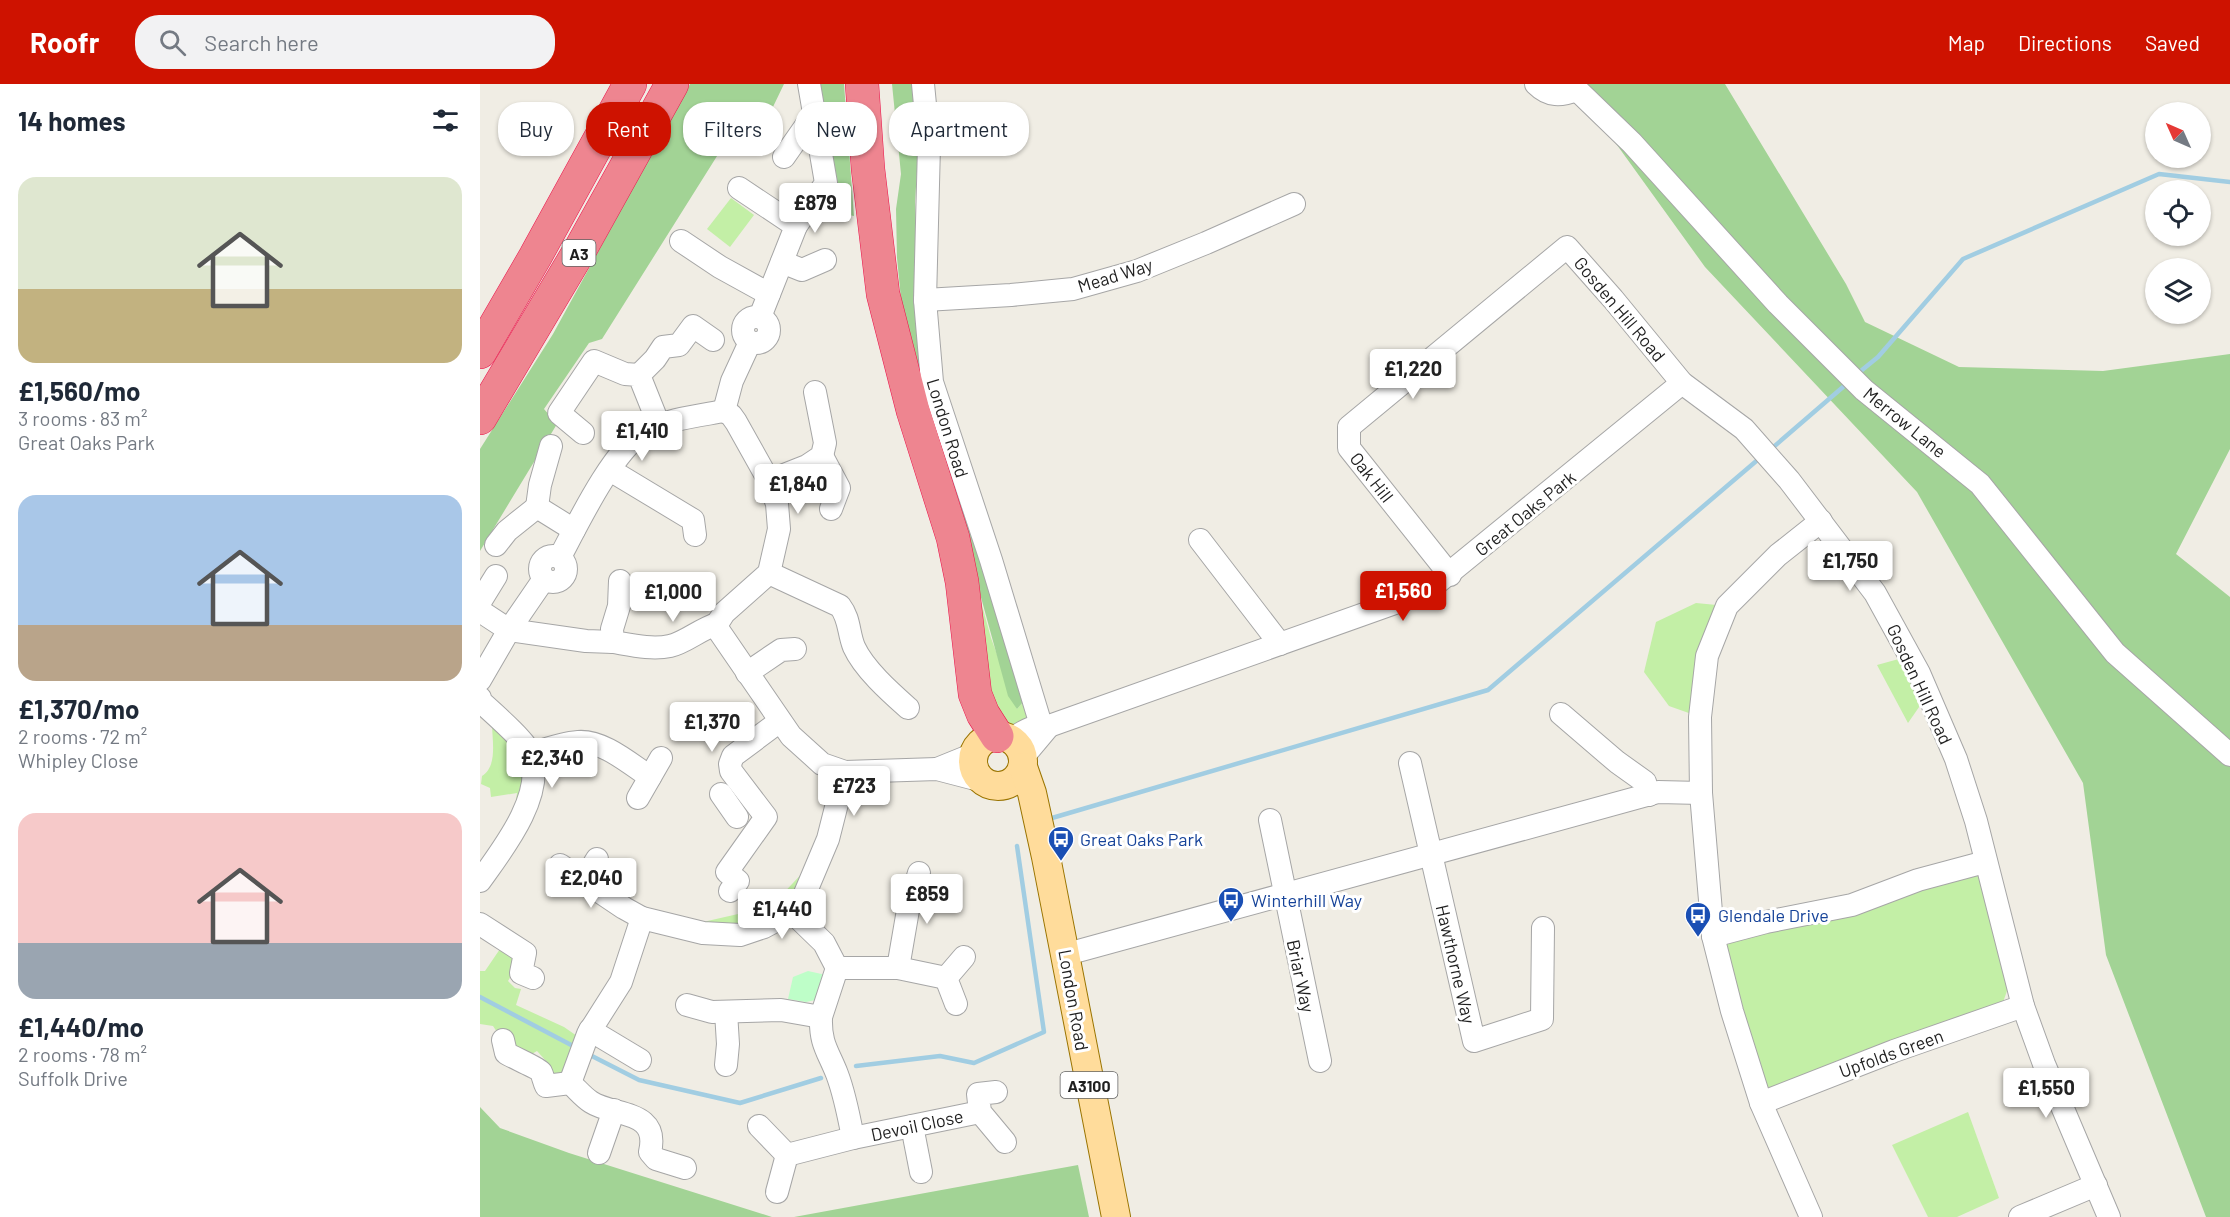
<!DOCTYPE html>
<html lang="en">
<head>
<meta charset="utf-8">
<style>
	:root { --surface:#fff; --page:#f2f2f3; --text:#1f2937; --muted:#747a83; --accent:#ce1200 }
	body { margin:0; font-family:Barlow,sans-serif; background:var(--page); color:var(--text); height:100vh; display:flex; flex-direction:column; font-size:22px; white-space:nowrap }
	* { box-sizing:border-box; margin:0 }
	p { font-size:20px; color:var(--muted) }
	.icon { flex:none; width:33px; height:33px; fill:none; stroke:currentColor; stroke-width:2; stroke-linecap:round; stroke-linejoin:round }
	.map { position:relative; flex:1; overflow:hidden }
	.details { display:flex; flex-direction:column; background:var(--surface); width:480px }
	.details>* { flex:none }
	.guide { position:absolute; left:18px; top:18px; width:570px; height:54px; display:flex; gap:12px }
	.needle { width:39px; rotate:315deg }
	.fabs { position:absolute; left:1665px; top:18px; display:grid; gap:12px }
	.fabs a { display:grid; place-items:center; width:66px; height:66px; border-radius:50%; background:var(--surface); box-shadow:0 2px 4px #0004; font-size:30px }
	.price { position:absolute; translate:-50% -51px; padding:0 14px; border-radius:6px; background:#fff; color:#222; font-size:20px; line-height:39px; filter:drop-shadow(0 2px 3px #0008) }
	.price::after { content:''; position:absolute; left:50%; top:36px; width:18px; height:14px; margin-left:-9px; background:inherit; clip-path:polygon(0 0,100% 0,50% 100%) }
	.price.current { background:var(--accent); color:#fff }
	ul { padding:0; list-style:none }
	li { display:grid; align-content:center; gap:12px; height:318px; padding:0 18px }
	li span { display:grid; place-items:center; height:186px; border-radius:18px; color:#555 }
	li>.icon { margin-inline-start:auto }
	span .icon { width:108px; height:108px; fill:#fffc; stroke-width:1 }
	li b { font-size:26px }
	h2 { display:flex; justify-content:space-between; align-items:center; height:72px; padding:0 18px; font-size:26px }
	.tag { padding:0 21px; border-radius:24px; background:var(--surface); box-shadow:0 2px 4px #0004; font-size:21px; line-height:54px }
	.tag.current { background:var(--accent); color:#fff }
	header { display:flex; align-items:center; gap:36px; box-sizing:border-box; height:84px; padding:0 30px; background:var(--accent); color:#fff }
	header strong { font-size:28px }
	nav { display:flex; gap:33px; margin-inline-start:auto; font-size:21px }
	.search { width:420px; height:54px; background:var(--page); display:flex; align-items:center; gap:15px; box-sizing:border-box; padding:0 21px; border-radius:24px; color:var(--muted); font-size:22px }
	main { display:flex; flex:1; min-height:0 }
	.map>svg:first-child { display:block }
	.grass { fill:#c3efa6 }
	.forest { fill:#a2d395 }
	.park { fill:#befec8 }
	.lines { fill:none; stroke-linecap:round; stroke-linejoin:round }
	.stream { stroke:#a1cde2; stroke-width:4.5 }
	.minor-casing { stroke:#a6a6a6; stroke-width:24 }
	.major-casing { stroke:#9a7400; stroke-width:30 }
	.highway-casing { stroke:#ea154c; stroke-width:34 }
	.minor { stroke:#fff; stroke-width:22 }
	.major { stroke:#ffdc9b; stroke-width:28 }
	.highway { stroke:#ee8590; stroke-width:33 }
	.labels { text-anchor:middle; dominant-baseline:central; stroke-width:6; stroke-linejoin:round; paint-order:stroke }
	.shield { fill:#fff; stroke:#626262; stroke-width:1.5 }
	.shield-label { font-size:16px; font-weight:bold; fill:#1f1f1f }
	.street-label { font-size:18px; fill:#1f1f1f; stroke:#fff }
	.transit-label { font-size:18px; fill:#164399; stroke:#fff; text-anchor:start }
</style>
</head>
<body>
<header>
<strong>Roofr</strong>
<div class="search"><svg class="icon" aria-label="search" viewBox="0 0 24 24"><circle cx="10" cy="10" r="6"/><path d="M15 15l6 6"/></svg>Search here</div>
<nav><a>Map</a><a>Directions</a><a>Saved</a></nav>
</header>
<main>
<section class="details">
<h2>14 homes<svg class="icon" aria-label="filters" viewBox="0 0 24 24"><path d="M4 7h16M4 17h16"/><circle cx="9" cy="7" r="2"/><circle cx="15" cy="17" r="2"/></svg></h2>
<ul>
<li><span style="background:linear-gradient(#dfe7d0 60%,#c2b280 0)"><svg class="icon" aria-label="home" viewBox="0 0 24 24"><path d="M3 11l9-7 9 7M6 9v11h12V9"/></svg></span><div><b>£1,560/mo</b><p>3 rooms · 83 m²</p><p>Great Oaks Park</p></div></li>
<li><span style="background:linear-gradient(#a9c7e8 70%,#b9a48a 0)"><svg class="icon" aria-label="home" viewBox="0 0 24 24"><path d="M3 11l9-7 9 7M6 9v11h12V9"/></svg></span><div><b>£1,370/mo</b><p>2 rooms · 72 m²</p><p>Whipley Close</p></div></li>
<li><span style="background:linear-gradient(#f6c9c9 70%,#9aa5b1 0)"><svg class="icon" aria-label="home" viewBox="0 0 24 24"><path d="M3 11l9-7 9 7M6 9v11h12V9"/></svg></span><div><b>£1,440/mo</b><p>2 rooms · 78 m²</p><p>Suffolk Drive</p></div></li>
</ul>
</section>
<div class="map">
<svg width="1750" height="1133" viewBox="0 0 1750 1133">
	<rect width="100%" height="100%" fill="#f0ede4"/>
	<!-- grass -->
	<g class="grass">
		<path d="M251,114L274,131L250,163L227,145Z"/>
		<path d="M487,467L511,554L537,625L544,617L549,634L532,642L522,638L511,626Z"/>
		<path d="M1216,519L1247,522L1220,633L1189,622L1164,588L1176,538Z"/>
		<path d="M1426,573L1446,613L1428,639L1397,581Z"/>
		<path d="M12,639L40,661L49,699L34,731L37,709L11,713L10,704L1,700L2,692C18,682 12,656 12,639Z"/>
		<path d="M328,783L308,821L262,841L244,842L223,838L280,825L297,816Z"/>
		<path d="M1489,785L1504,794L1528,904L1521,924L1290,1010L1242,862L1250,853Z"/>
		<path d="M20,865L34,874L31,892L28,897L35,904L41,905L36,921L84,943L97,952L84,990L68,996L67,978L57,967L45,974L17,948L13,942L0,940V887H5Z"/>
		<path d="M1488,1028L1519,1114L1477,1133H1448L1412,1061Z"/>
	</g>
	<!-- forest -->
	<g class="forest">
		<path d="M210,0H304L280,50L249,53L122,255L109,259L64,325L77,340L0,467V365L73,250Z"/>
		<path d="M334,0H364L374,132L352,128Z"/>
		<path d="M412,0H432L438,72L435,118L440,246L544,617L537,625L528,612L502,517L444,323L421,215L417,174L416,125L421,90Z"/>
		<path d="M1093,0H1245L1366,200L1385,238L1479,283L1623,287L1750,270V365L1696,470L1750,513V1133H1726L1626,871L1603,699L1437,408L1225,183Z"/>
		<path d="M0,1023L20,1044L89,1069L292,1133H0Z"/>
		<path d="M598,1081L609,1133H314Z"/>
	</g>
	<!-- park -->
	<path class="park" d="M328,887L346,891L340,915L326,918L308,915L313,893Z"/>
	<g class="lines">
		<!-- stream -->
		<g class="stream">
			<path d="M1382,286L1398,273L1483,175L1679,90L1750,98"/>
			<path d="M1290,366L1363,303"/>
			<path d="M572,734L1008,606L1281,373"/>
			<path d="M0,913L95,963"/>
			<path d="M108,970L159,996L260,1019L341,994"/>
			<path d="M376,982L460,972L494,979L564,948L537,762"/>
		</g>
		<!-- minor casing -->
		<g class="minor-casing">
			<g id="minor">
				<path d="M443,0L449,62L445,216L452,298L511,476L561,641"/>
				<path d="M1056,0C1069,13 1081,12 1097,6"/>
				<path d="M1091,0L1152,59L1298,220L1384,306L1500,400L1635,569L1750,671"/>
				<path d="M304,73L334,30"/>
				<path d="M259,104L316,142L280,233"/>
				<path d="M316,142L346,99L329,0"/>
				<path d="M201,157L240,183L289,210"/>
				<path d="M302,178L322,186L345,176"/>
				<path d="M445,216L531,211L593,205L657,187L726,159L814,120"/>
				<circle cx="276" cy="246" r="13"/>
				<path d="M159,291L175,275L183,263L199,261L213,242L233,256"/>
				<path d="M244,327L252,297L270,258"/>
				<path d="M103,349L79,329L114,277L145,290L159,291L179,341"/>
				<path d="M71,362L60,401L57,423L94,446"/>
				<path d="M342,372L359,404L351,425"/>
				<path d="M130,386L213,436L215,451"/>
				<path d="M289,397L327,382L342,372L345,359L335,308"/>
				<path d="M720,456L800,560"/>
				<path d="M16,461L27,447L57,423"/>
				<circle cx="73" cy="485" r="13"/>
				<path d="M80,473C97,441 133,366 164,348C188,335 217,332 244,327"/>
				<path d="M289,489L360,522C370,535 368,548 374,563C384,585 410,608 428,624"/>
				<path d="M970,491L869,364V343L1087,163L1133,215L1202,299L1264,345L1309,396L1395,509L1439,589L1476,675L1496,737L1543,922L1564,980L1629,1133"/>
				<path d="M140,497L139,522L132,545L133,558C151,561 172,566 190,562C205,559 220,545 237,540"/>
				<path d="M0,518L16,492"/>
				<path d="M0,527L29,546L106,557L133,558"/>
				<path d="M237,540L239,547L311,652L342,680L365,688L457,685L503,697"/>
				<path d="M237,540L244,529L289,489L299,445L297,420L289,397L256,338L251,331L244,327"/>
				<path d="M267,589L301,566L315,565"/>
				<path d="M0,596L29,546L64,495"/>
				<path d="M0,614V617C11,627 48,659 51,671C65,712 22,766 0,797"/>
				<path d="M1081,630L1137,678L1165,698L1169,711"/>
				<path d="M531,655C543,648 554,640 569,642L946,508L1202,299"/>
				<path d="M51,670C66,665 82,659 98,658C123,656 150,680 170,693"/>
				<path d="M543,673L569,642"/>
				<path d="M930,679L994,957L1062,935L1063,844"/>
				<path d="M457,685L494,670"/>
				<path d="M241,710L257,733"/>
				<path d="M158,714L181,674"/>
				<path d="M790,736L840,977"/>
				<path d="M80,781L144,824L162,834L223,849L260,851L284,843L312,828L321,819L348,755L365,688"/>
				<path d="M104,796L117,775"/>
				<path d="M250,807L258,797L247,788L286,733L251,687L250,680L253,672L300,637"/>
				<path d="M0,840L45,869L41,889L53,894"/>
				<path d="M1233,852L1286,838L1372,821L1438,796L1505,778"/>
				<path d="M585,869L598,867L1178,708L1221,709"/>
				<path d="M357,884H418L466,894"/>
				<path d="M418,884L428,826L439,789"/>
				<path d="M476,920L466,894L484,873"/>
				<path d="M207,921L232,928L301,926L341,933L357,884L344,859L312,828"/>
				<path d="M341,933C340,960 348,967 357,990C365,1011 369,1033 373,1054"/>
				<path d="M110,946L160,976"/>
				<path d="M23,956L26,969C32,973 58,984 61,988C63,992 64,998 66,1002L90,999C97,1005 103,1013 111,1018C134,1033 180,1025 170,1068L176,1075L205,1084"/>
				<path d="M246,981L248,960L246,928"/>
				<path d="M90,999L108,950L141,898L162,834"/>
				<path d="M516,1008L498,1010L500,1028L525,1058"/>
				<path d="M1281,1019L1414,967L1543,922"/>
				<path d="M279,1042L307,1071"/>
				<path d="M432,1042L441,1088"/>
				<path d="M119,1069L134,1026"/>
				<path d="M297,1108L307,1071L373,1054L500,1028"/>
				<path d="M1331,1133L1281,1019L1252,927L1233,852L1221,709L1220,633L1227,572L1247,522L1298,471L1341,437"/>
				<path d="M1540,1133L1616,1101"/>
			</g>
		</g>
		<!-- major casing -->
		<g class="major-casing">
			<g id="major">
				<circle cx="518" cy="677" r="25"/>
				<path d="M543,683L552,709L566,773L636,1133"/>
			</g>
		</g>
		<!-- highway casing -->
		<g class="highway-casing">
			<g id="highway">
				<path d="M382,0L388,85L403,210L433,327L473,454L482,498L495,610L503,630L517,652"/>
				<path d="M0,268L55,173L150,0"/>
				<path d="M0,334L101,164L192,0"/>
			</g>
		</g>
		<!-- minor -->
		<use href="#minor" class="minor"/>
		<!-- major -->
		<use href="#major" class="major"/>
		<!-- highway -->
		<use href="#highway" class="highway"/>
	</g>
	<!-- icons -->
	<defs>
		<g id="bus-pin" transform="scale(1.35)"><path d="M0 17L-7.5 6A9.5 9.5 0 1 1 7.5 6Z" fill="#1a4fb4" stroke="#fff"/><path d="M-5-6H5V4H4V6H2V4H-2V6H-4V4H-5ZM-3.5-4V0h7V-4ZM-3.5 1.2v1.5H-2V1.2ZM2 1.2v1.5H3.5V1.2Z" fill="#fff"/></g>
	</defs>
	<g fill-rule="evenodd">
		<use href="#bus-pin" x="581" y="755"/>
		<use href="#bus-pin" x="751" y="816"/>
		<use href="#bus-pin" x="1218" y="831"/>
	</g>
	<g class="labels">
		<!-- shield labels -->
		<g class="shield">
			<rect x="82.5" y="156" width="33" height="26" rx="4.5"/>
			<rect x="580.5" y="988" width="57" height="26" rx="4.5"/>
		</g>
		<g class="shield-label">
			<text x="99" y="169">A3</text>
			<text x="609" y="1001">A3100</text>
		</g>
		<!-- street labels -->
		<g class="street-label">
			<text transform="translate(635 191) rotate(-17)">Mead Way</text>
			<text transform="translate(1140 225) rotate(50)">Gosden Hill Road</text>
			<text transform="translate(1425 338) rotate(39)">Merrow Lane</text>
			<text transform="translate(468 344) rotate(73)">London Road</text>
			<text transform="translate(892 393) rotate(52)">Oak Hill</text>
			<text transform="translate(1045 429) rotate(-39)">Great Oaks Park</text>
			<text transform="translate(1440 600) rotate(65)">Gosden Hill Road</text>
			<text transform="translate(976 880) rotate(77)">Hawthorne Way</text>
			<text transform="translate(821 892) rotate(78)">Briar Way</text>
			<text transform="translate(594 916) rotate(80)">London Road</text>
			<text transform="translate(1411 969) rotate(-20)">Upfolds Green</text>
			<text transform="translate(437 1041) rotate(-12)">Devoil Close</text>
		</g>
		<!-- transit labels -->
		<g class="transit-label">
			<text x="600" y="755">Great Oaks Park</text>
			<text x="771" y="816">Winterhill Way</text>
			<text x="1238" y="831">Glendale Drive</text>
		</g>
	</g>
</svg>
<div class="fabs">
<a><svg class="needle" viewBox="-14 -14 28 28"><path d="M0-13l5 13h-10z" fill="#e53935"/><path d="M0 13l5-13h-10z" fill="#747a83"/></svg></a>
<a><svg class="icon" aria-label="locate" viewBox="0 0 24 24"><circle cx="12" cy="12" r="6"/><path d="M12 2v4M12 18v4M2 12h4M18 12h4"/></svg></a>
<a><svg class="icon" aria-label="layers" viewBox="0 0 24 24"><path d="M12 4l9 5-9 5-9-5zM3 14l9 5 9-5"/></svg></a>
</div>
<b class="price" style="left:335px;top:150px">£879</b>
<b class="price" style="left:933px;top:316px">£1,220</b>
<b class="price" style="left:162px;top:378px">£1,410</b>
<b class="price" style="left:318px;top:431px">£1,840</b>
<b class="price" style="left:1370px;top:508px">£1,750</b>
<b class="price current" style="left:923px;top:538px">£1,560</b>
<b class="price" style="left:193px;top:539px">£1,000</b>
<b class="price" style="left:232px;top:669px">£1,370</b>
<b class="price" style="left:72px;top:705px">£2,340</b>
<b class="price" style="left:374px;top:733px">£723</b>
<b class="price" style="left:111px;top:825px">£2,040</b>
<b class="price" style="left:447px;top:841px">£859</b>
<b class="price" style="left:302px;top:856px">£1,440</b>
<b class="price" style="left:1566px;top:1035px">£1,550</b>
<div class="guide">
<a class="tag">Buy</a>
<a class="tag current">Rent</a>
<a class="tag">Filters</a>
<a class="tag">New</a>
<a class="tag">Apartment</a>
</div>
</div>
</main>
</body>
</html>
